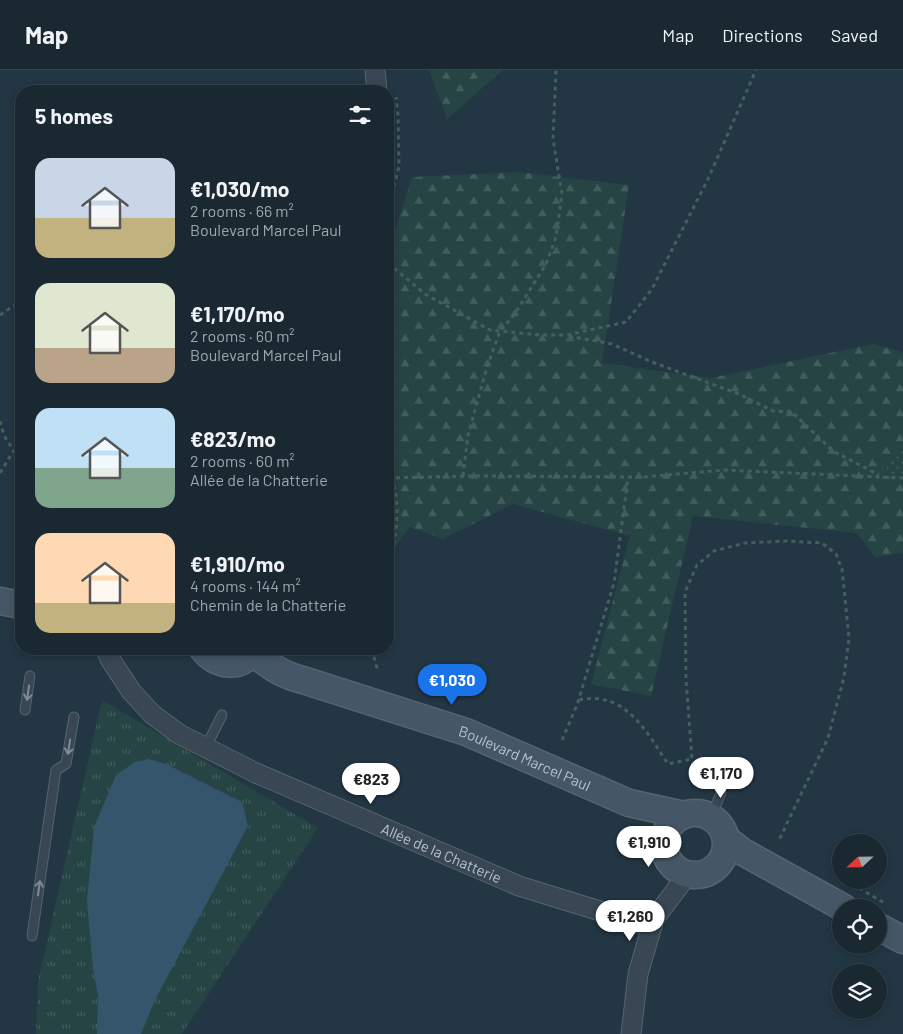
<!DOCTYPE html>
<html lang="en">
<head>
<meta charset="utf-8">
<style>
	:root { --surface:#1a2832; --page:#23303a; --text:#f1f3f6; --muted:#9fa6ac; --line:#38444d; --accent:#1a73e8 }
	body { margin:0; font-family:Barlow,sans-serif; background:var(--page); color:var(--text); height:100vh; display:flex; flex-direction:column; font-size:19px; white-space:nowrap }
	* { box-sizing:border-box; margin:0 }
	p { font-size:16px; color:var(--muted) }
	.icon { flex:none; width:28px; height:28px; fill:none; stroke:currentColor; stroke-width:2; stroke-linecap:round; stroke-linejoin:round }
	.map { position:relative; flex:1; overflow:hidden }
	.sheet { position:absolute; left:15px; top:15px; width:379px; height:570px; display:flex; flex-direction:column; background:var(--surface); border-radius:20px; box-shadow:0 2px 8px #0003,0 0 0 1px var(--line) }
	.sheet>* { flex:none }
	.needle { width:32px; rotate:248deg }
	.fabs { position:absolute; left:832px; top:764px; display:grid; gap:10px }
	.fabs a { display:grid; place-items:center; width:55px; height:55px; border-radius:50%; background:var(--surface); box-shadow:0 2px 8px #0003,0 0 0 1px var(--line); font-size:25px }
	.price { position:absolute; translate:-50% -42px; padding:0 11px; border-radius:18px; background:#fff; color:#222; font-size:16px; line-height:32px; filter:drop-shadow(0 1px 2px #0008) }
	.price::after { content:''; position:absolute; left:50%; top:30px; width:15px; height:11px; margin-left:-8px; background:inherit; clip-path:polygon(0 0,100% 0,50% 100%) }
	.price.current { background:var(--accent); color:#fff }
	ul { padding:0; list-style:none }
	li { display:flex; align-items:center; gap:15px; height:125px; padding:0 20px }
	li span { display:grid; place-items:center; flex:none; width:140px; height:100px; border-radius:15px; color:#555 }
	li>.icon { margin-inline-start:auto }
	span .icon { width:60px; height:60px; fill:#fffc; stroke-width:1 }
	li b { font-size:21px }
	h2 { display:flex; justify-content:space-between; align-items:center; height:60px; padding:0 20px; font-size:21px }
	header { display:flex; align-items:center; gap:30px; box-sizing:border-box; height:70px; padding:0 25px; background:var(--surface); border-bottom:1px solid var(--line) }
	header strong { font-size:24px }
	nav { display:flex; gap:28px; margin-inline-start:auto; font-size:18px }
	.map>svg:first-child { display:block }
	.grass { fill:url(#grass-tufts) }
	.forest { fill:url(#forest-firs) }
	.park { fill:url(#park-dots) }
	.water { fill:#35556c }
	.lines { fill:none; stroke-linecap:round; stroke-linejoin:round }
	.lane-casing { stroke:#556570; stroke-width:11 }
	.street-casing { stroke:#556570; stroke-width:21 }
	.secondary-casing { stroke:#556570; stroke-width:29 }
	.path { stroke:#43605f; stroke-width:3; stroke-dasharray:4 4; stroke-linecap:butt }
	.lane { stroke:#384753; stroke-width:9 }
	.street { stroke:#384753; stroke-width:19 }
	.secondary { stroke:#455766; stroke-width:26 }
	.oneway { stroke:#7c8b96 }
	.labels { text-anchor:middle; dominant-baseline:central; stroke-width:4.5; stroke-linejoin:round; paint-order:stroke }
	.street-label { font-size:15px; fill:#b4c2cd; stroke:#1c2c38 }
</style>
</head>
<body>
<header>
<strong>Map</strong>
<nav><a>Map</a><a>Directions</a><a>Saved</a></nav>
</header>
<div class="map">
<svg width="903" height="964" viewBox="0 0 903 964">
	<defs>
		<pattern id="grass-tufts" width="24" height="20" patternUnits="userSpaceOnUse" patternTransform="scale(1.25)"><rect width="24" height="20" fill="#254443"/><path d="M3 7l-1-3M5 7V3M7 7l1-3M15 17l-1-3M17 17v-4M19 17l1-3" fill="none" stroke="#425d5d"/></pattern>
		<pattern id="forest-firs" width="22" height="20" patternUnits="userSpaceOnUse" patternTransform="scale(1.25)"><rect width="22" height="20" fill="#254443"/><path d="M5 1l3.5 6h-7zM16 11l3.5 6h-7z" fill="#425d5d"/></pattern>
		<pattern id="park-dots" width="8" height="8" patternUnits="userSpaceOnUse" patternTransform="scale(1.25)"><rect width="8" height="8" fill="#254443"/><path d="M2 2h.1M6 6h.1" fill="none" stroke="#425d5d" stroke-width="1.8" stroke-linecap="round"/></pattern>
	</defs>
	<rect width="100%" height="100%" fill="#233643"/>
	<!-- grass -->
	<path class="grass" d="M102,630L318,758L182,964H36L38,911Z"/>
	<!-- forest -->
	<g class="forest">
		<path d="M429,0H503L447,49Z"/>
		<path d="M519,102L629,115L602,293L711,308L873,274L903,282V483L875,487L857,463L693,446L651,626L591,614L630,466L513,434L443,469L409,457L388,488V182L412,107Z"/>
	</g>
	<!-- park -->
	<path class="park" d="M903,375V407L883,406L892,385Z"/>
	<!-- water -->
	<path class="water" d="M149,689L166,694L242,732L248,756L155,930L141,964H97L98,925L93,900L87,831L94,757L116,705L135,692Z"/>
	<g class="lines">
		<!-- lane casing -->
		<g class="lane-casing">
			<g id="lane">
				<path d="M25,640L30,606"/>
				<path d="M206,677L222,645"/>
				<path d="M711,747L721,723"/>
				<path d="M32,866L56,700L66,694L74,647"/>
			</g>
		</g>
		<!-- street casing -->
		<g class="street-casing">
			<g id="street">
				<path d="M375,0L377,21"/>
				<path id="s1" d="M106,579L110,589L131,621L152,644L179,664L256,703L519,816L652,857"/>
				<path d="M631,964L638,904L654,849L688,804"/>
			</g>
		</g>
		<!-- secondary casing -->
		<g class="secondary-casing">
			<g id="secondary">
				<path d="M0,531L21,535"/>
				<path d="M203,579C215,596 243,601 253,579"/>
				<path id="s2" d="M252,582C271,597 282,605 306,611L466,662L629,733L684,745"/>
				<circle cx="695" cy="774" r="31"/>
				<path d="M726,769L743,782L844,838"/>
				<path d="M879,857L903,870"/>
			</g>
		</g>
		<!-- path -->
		<g class="path">
			<path d="M388,140L399,96L398,45L396,27"/>
			<path d="M388,193L425,224L490,260L540,265H567L626,252L652,219L708,109L756,0"/>
			<path d="M0,245L21,231"/>
			<path d="M569,266L612,274L652,292L739,324L773,341L792,342L833,381L879,405"/>
			<path d="M0,351C3,365 8,377 21,384"/>
			<path d="M0,403L14,380"/>
			<path d="M463,406L468,365L487,297L500,261L514,245L546,194L556,167L562,124L553,69L556,0"/>
			<path d="M388,408L472,406L644,407L724,400L903,408"/>
			<path d="M388,410L394,415C401,443 395,473 388,501"/>
			<path d="M372,579L378,602"/>
			<path d="M579,630C625,620 646,661 668,694L692,689L686,609L685,522L697,495L714,481L745,473L787,471L822,473L836,484L842,499L849,568L844,607L828,668L779,770"/>
			<path d="M562,670L577,635L614,513L628,408"/>
			<path d="M859,818L886,834"/>
		</g>
		<!-- lane -->
		<use href="#lane" class="lane"/>
		<!-- street -->
		<use href="#street" class="street"/>
		<!-- secondary -->
		<use href="#secondary" class="secondary"/>
	</g>
	<!-- one-way arrows -->
	<defs><path id="oneway-shaft" d="M-6 0H5M1.5-3L5.5 0L1.5 3" fill="none" stroke-width="1.6" stroke-linecap="round" stroke-linejoin="round" transform="scale(1.25)"/></defs>
	<g class="oneway">
		<use href="#oneway-shaft" transform="translate(28 623) rotate(98)"/>
		<use href="#oneway-shaft" transform="translate(69 677) rotate(99)"/>
		<use href="#oneway-shaft" transform="translate(39 818) rotate(-82)"/>
	</g>
	<g class="labels">
		<!-- street labels -->
		<g class="street-label">
			<text stroke="none"><textPath href="#s2" startOffset="294">Boulevard Marcel Paul</textPath></text>
			<text stroke="none"><textPath href="#s1" startOffset="402">Allée de la Chatterie</textPath></text>
		</g>
	</g>
</svg>
<div class="fabs">
<a><svg class="needle" viewBox="-14 -14 28 28"><path d="M0-13l5 13h-10z" fill="#e53935"/><path d="M0 13l5-13h-10z" fill="#9fa6ac"/></svg></a>
<a><svg class="icon" aria-label="locate" viewBox="0 0 24 24"><circle cx="12" cy="12" r="6"/><path d="M12 2v4M12 18v4M2 12h4M18 12h4"/></svg></a>
<a><svg class="icon" aria-label="layers" viewBox="0 0 24 24"><path d="M12 4l9 5-9 5-9-5zM3 14l9 5 9-5"/></svg></a>
</div>
<b class="price current" style="left:452px;top:636px">€1,030</b>
<b class="price" style="left:721px;top:729px">€1,170</b>
<b class="price" style="left:371px;top:735px">€823</b>
<b class="price" style="left:649px;top:798px">€1,910</b>
<b class="price" style="left:630px;top:872px">€1,260</b>
<section class="sheet">
<h2>5 homes<svg class="icon" aria-label="filters" viewBox="0 0 24 24"><path d="M4 7h16M4 17h16"/><circle cx="9" cy="7" r="2"/><circle cx="15" cy="17" r="2"/></svg></h2>
<ul>
<li><span style="background:linear-gradient(#c9d6e8 60%,#c2b280 0)"><svg class="icon" aria-label="home" viewBox="0 0 24 24"><path d="M3 11l9-7 9 7M6 9v11h12V9"/></svg></span><div><b>€1,030/mo</b><p>2 rooms · 66 m²</p><p>Boulevard Marcel Paul</p></div></li>
<li><span style="background:linear-gradient(#dfe7d0 65%,#b9a48a 0)"><svg class="icon" aria-label="home" viewBox="0 0 24 24"><path d="M3 11l9-7 9 7M6 9v11h12V9"/></svg></span><div><b>€1,170/mo</b><p>2 rooms · 60 m²</p><p>Boulevard Marcel Paul</p></div></li>
<li><span style="background:linear-gradient(#bfe0f5 60%,#7fa58c 0)"><svg class="icon" aria-label="home" viewBox="0 0 24 24"><path d="M3 11l9-7 9 7M6 9v11h12V9"/></svg></span><div><b>€823/mo</b><p>2 rooms · 60 m²</p><p>Allée de la Chatterie</p></div></li>
<li><span style="background:linear-gradient(#ffd9b3 70%,#c2b280 0)"><svg class="icon" aria-label="home" viewBox="0 0 24 24"><path d="M3 11l9-7 9 7M6 9v11h12V9"/></svg></span><div><b>€1,910/mo</b><p>4 rooms · 144 m²</p><p>Chemin de la Chatterie</p></div></li>
</ul>
</section>
</div>
</body>
</html>
